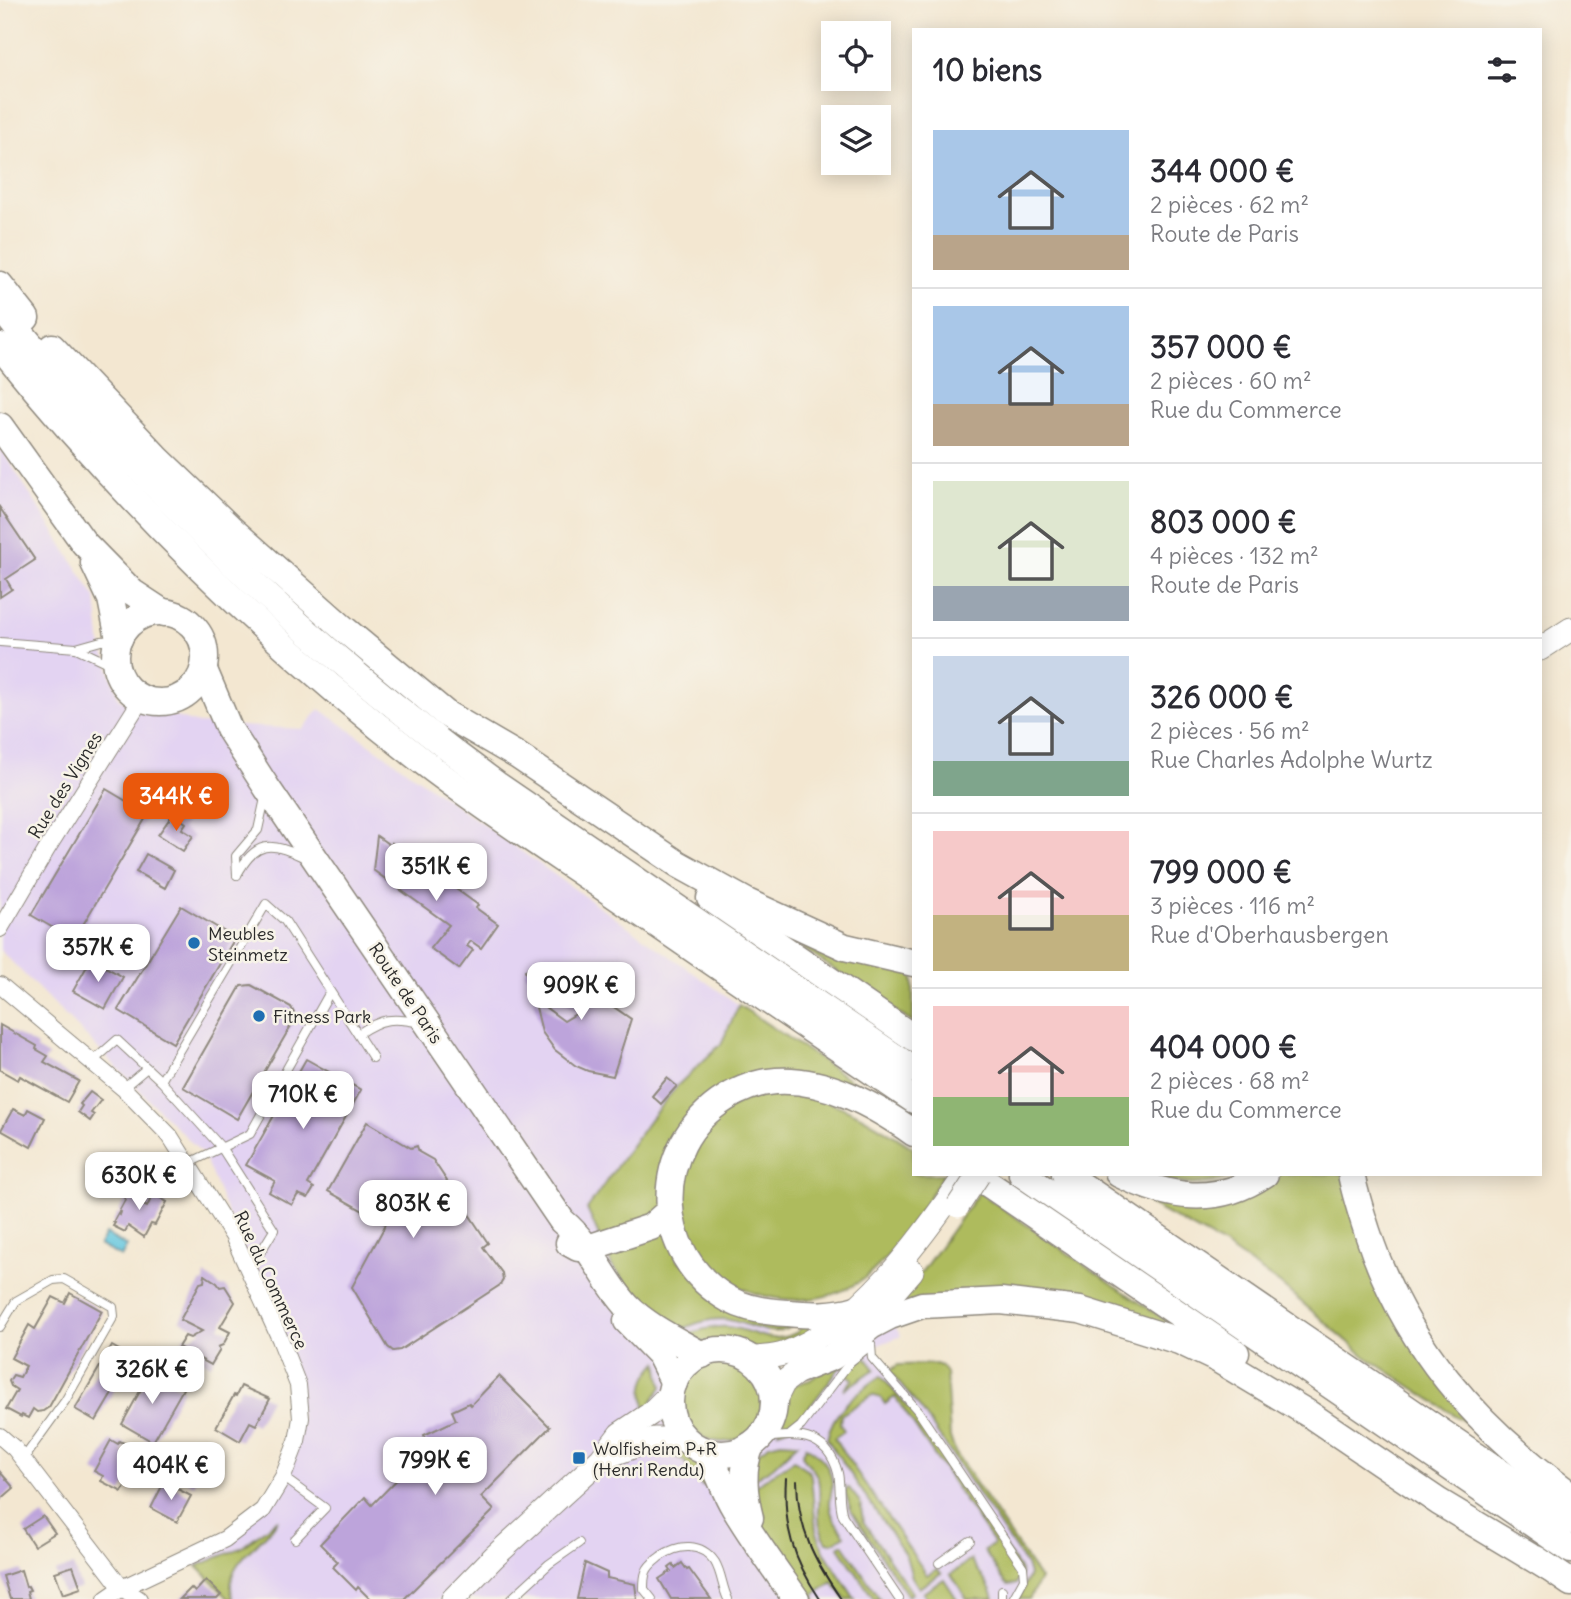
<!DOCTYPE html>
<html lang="fr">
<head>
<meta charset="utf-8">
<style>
	:root { --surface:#fff; --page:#f2f2f3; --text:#2b2b33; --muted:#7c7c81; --line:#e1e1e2; --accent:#ea580c }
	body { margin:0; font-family:Delius,sans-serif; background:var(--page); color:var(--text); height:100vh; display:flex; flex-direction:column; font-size:26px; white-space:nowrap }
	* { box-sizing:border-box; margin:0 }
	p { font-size:23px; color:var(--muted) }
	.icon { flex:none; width:38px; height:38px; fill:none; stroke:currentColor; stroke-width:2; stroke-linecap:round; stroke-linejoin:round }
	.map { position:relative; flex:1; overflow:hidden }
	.panel { position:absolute; left:912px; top:28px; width:630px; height:1148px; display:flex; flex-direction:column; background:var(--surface); border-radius:0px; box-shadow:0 4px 18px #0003 }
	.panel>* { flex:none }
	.fabs { position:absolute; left:821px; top:21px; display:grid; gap:14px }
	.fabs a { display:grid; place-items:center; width:70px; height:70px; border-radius:0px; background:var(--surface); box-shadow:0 4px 18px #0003; font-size:35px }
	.price { position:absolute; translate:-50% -60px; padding:0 16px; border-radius:14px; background:#fff; color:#222; font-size:23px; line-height:46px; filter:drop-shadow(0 2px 4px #0008) }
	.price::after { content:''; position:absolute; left:50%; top:42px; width:21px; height:16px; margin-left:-10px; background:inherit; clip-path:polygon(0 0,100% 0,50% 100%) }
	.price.on { background:var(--accent); color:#fff }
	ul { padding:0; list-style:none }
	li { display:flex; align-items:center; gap:21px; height:175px; padding:0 21px }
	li+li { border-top:2px solid var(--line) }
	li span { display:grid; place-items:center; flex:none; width:196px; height:140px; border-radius:0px; color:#555 }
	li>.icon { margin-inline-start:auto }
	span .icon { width:84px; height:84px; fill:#fffc; stroke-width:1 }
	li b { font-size:30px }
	h2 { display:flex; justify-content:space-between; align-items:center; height:84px; padding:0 21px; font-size:30px }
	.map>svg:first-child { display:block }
	.built { fill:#e3d3f2 }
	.green { fill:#aebb5d; stroke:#6c7344; stroke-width:2 }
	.water { fill:#61c6df; stroke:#467885; stroke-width:2 }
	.building { fill:#bda4db }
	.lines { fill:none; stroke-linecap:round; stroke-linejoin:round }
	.service-casing { stroke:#8f897e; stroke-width:10 }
	.minor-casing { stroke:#8f897e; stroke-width:18 }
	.secondary-casing { stroke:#8f897e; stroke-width:25 }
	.primary-casing { stroke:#8f897e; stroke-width:29 }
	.trunk-casing { stroke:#8f897e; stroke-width:29 }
	.service { stroke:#fff; stroke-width:8 }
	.minor { stroke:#fff; stroke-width:16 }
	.secondary { stroke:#fff; stroke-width:23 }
	.primary { stroke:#fff; stroke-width:26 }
	.trunk { stroke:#fff; stroke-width:26 }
	.tram { stroke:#2b2b2b; stroke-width:2 }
	.secondary-bridge-casing { stroke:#8f897e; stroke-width:25; stroke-linecap:butt }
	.secondary-bridge { stroke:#fff; stroke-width:23 }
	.poi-dot { fill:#1f6fb2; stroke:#f7f3e8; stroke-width:2.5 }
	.labels { text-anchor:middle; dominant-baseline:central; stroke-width:5; stroke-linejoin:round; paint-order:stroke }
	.street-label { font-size:18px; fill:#2b2b2b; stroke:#f7f3e8 }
	.poi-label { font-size:18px; fill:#2b2b2b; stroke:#f7f3e8; text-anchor:start }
</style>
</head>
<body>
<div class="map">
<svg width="1571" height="1599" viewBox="0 0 1571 1599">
	<rect width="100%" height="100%" fill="#f7f3e8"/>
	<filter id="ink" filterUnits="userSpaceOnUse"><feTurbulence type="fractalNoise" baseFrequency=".0143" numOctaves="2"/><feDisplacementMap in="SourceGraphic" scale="14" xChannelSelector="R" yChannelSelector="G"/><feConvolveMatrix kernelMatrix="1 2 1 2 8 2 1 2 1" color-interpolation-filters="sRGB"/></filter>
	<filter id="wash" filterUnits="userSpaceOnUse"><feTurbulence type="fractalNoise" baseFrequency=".00686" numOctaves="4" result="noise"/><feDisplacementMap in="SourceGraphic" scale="28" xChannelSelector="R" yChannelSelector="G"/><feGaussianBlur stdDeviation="1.57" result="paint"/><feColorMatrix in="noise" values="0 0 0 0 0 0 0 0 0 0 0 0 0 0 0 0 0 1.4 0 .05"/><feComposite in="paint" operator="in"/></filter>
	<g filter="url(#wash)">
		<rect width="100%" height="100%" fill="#f3e7d1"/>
		<!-- built -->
		<path class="built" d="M0,447L96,598L100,640L119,699L198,724L303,729L320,709L739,1005L721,1044L677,1086L680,1330L705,1321L723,1319L747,1323L766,1331L773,1364L779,1375L793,1385L810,1380L874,1331L894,1325L901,1336L876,1346L874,1354L889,1371L898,1365L936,1364L943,1368L950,1437L955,1452L1040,1579L1029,1599H229L188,1557L263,1510L301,1418L280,1339L203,1154L0,950Z"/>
		<!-- green -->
		<g class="green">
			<path d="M773,928L913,971V1023Z"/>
			<path d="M739,1005L885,1103L780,1072L676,1137L677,1260L795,1323C775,1344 746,1320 722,1319C707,1319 694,1324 680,1330L644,1305L612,1266L587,1209L647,1123L677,1086L721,1044Z"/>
			<path d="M790,1093C840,1100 872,1121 913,1148L914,1174H944C922,1207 892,1261 859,1282C837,1296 809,1302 783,1299C700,1291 652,1211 700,1139C711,1122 728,1106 748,1099C761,1094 776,1094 790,1093Z"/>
			<path d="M1147,1174H1239C1204,1188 1182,1187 1147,1174Z"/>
			<path d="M1278,1174H1347L1471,1421L1468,1424L1365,1356L1280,1284L1222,1244L1149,1204L1151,1198Z"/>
			<path d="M979,1192L1184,1333L1062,1295L870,1326L920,1274Z"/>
			<path d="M825,1319L795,1343L759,1350L733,1341L698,1342L688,1334C701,1330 714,1326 727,1327C757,1330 768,1347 798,1332L803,1320Z"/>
			<path d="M874,1331L847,1358L799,1421L790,1427L778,1431L787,1396L793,1385L810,1380Z"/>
			<path d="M864,1355L875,1369L844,1390L853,1379L846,1374Z"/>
			<circle cx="722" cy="1402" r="40"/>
			<path d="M658,1362L662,1387L646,1410C640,1389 644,1377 658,1362Z"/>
			<path d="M936,1364L941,1366L946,1373L950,1437L955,1452L1040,1579L1029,1599H1018L1029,1575L1026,1565L921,1409L889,1371L898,1365Z"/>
			<path d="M881,1376L914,1414L1020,1570L1021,1575L1016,1584L1008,1585L1004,1581L984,1551L994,1544L895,1397L885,1404L881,1398L872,1395L841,1415L840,1423L844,1431L834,1438L927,1575L937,1569L941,1573L919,1588L912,1577L906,1556L827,1439C833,1409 858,1392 881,1376Z"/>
			<path d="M781,1442L798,1443L773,1467L753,1479L757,1453L769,1445Z"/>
			<path d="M806,1446C821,1455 833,1469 832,1488C831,1493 830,1499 830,1505C831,1517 838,1526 845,1535L832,1543L827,1542C812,1520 823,1500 818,1479C815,1469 807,1464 802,1455Z"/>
			<path d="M679,1448L701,1462L717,1484L702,1486L683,1460L662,1450Z"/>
			<path d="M794,1460L807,1469L811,1475L816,1530L825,1553L855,1599H845L833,1582L814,1595L816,1599H805L756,1518L750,1489Z"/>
			<path d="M847,1488H849L860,1502L863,1521L912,1593L908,1596L851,1511L845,1491Z"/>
			<path d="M278,1519C264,1546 221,1560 233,1599H229L197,1566L241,1548Z"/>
			<path d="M843,1544L880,1599H874L839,1547Z"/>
			<path d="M971,1560L991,1590L994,1599H967L951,1574Z"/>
			<path d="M944,1579L957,1599H927L923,1593Z"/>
		</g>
		<!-- water -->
		<path class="water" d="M105,1234L127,1246L121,1257L99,1245Z"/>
		<g id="blocks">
			<!-- building -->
			<g class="building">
				<path d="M0,508L35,560L6,579L12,589L0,597Z"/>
				<path d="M106,789L148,814L74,940L31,915Z"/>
				<path d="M173,814L186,823L182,829L193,836L183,851L158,835Z"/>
				<path d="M377,836L391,846L392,843L408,855L407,858L415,864L417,861L478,905L476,908L498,924L481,948L471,941L467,946L473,950L459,969L430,948L449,925L373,870Z"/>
				<path d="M146,854L174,870L165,888L136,872Z"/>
				<path d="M181,906L235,938L173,1043L118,1010Z"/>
				<path d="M91,959L123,977L105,1009L73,991Z"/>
				<path d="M546,960L553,963L597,994L612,1000L611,1005L631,1019L613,1076L588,1071L576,1066L555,1050L542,1032L534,999L564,1021L579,1012L526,974L525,971L530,965Z"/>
				<path d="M251,985L291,1007L296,1017L237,1119L183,1087L241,986Z"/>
				<path d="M0,1025L37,1046L36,1049L48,1056L44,1062L79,1081L67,1102L20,1076L18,1080L0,1070Z"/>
				<path d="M306,1059L361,1090L308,1184L314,1188L308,1198L298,1194L292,1205L269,1192L275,1181L246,1165Z"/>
				<path d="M667,1078L677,1086L661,1104L652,1096Z"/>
				<path d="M90,1092L101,1100L91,1113L94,1115L90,1121L78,1112L82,1106L80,1104Z"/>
				<path d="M13,1109L25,1115L28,1109L45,1118L31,1147L1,1130Z"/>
				<path d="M367,1122L411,1148L417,1146L419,1152L433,1160L488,1243L483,1247L502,1273L503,1280L500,1285L400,1350L393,1351L388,1347L352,1287L386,1224L328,1191Z"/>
				<path d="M129,1189L147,1197L143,1205L147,1207L153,1194L167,1202L155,1225L151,1224L144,1237L128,1226L125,1232L113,1226L115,1223L113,1222L118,1213L120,1215L121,1212L119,1211L125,1200L123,1194L125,1190Z"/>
				<path d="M205,1275L217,1283L220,1287L225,1286L235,1302L220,1327L230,1332L223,1345L218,1347L220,1350L211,1365L178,1347L185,1336L190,1338L202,1331L180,1320L200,1283L204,1282Z"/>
				<path d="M70,1293L102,1311L49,1407L43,1411L37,1412L33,1409L28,1418L22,1415L21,1417L6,1409L17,1390L11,1386L9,1381L13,1375L20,1377L26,1366L11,1358L29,1325L35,1329L53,1297L65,1303Z"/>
				<path d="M112,1346L133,1358L96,1421L75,1409Z"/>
				<path d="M151,1371L183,1389L153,1442L122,1424Z"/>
				<path d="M499,1376L550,1427L481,1497L494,1510L404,1599H370L358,1587L356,1590L333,1567L338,1562L320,1544L365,1497L372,1505L429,1447L424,1435L456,1420L452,1411L469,1403L471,1405Z"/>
				<path d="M241,1386L270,1399L256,1425L250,1422L240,1441L216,1427L234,1395L236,1396Z"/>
				<path d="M111,1440L118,1444L120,1441L126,1444L122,1452L127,1455L128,1452L137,1456L132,1466L135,1468L122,1492L101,1481L103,1476L94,1471Z"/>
				<path d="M191,1444L214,1455L210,1463L199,1457L194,1467L182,1461Z"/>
				<path d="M179,1463L199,1474L194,1485L173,1473Z"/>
				<path d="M0,1472L14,1488L0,1500Z"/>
				<path d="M164,1482L191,1496L177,1522L151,1508Z"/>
				<path d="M43,1516L55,1533L34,1546L23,1529Z"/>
				<path d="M585,1563L607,1573V1578L635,1584L637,1599H577Z"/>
				<path d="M682,1563L687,1570L689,1569L711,1599H671L659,1579L671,1571L669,1568L673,1565L675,1568Z"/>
				<path d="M73,1566L81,1588L63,1594L55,1572Z"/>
				<path d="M21,1570L26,1587L28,1586L30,1590L27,1591L29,1599H10L3,1576Z"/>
				<path d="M206,1580L221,1595L217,1599H180L191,1588L195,1592Z"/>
			</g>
		</g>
	</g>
	<g filter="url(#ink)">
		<use href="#blocks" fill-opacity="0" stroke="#8f897e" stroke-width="2"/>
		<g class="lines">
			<!-- service casing -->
			<g class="service-casing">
				<g id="service">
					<path d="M116,640L101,641L76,648L116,667"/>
					<path d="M0,642L76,648"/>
					<path d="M237,875C255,841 271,841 303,857"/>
					<path d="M237,875L236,856L258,830L265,798"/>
					<path d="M358,1034C381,1018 393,1017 420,1023"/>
					<path d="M92,1062L117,1040L161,1081L221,1147L274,1230L249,1271"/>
					<path d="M161,1081L266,904L285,921L373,1058"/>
					<path d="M123,1088L147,1068"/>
					<path d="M187,1164L250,1134L330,992"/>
					<path d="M0,1327L16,1301L53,1280L64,1279L113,1307L114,1316L65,1401L23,1459"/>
					<path d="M871,1345L872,1358L918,1411L1023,1567L1024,1579L1013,1599"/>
					<path d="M791,1434L801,1426L850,1362L871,1345"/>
					<path d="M759,1439C793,1433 827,1431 838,1473C841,1488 838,1502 843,1516L899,1599"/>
					<path d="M283,1477L325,1508L295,1539"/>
					<path d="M939,1563L970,1541"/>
					<path d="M511,1599L549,1564L579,1543"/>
					<path d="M652,1599L644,1589C644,1583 644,1577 646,1572C649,1564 655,1561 661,1556C679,1544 701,1542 715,1562C722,1574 722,1587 728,1599"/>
					<path d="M1002,1599V1590"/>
				</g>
			</g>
			<!-- minor casing -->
			<g class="minor-casing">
				<g id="minor">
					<path d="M0,929L47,849L142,698"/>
					<path d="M0,985L123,1088L170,1136L233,1236L280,1339L298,1385L301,1418L297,1441L283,1477L263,1510L225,1539L122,1588L106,1599"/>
					<path d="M0,1436L15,1449L122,1588L139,1599"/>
				</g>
			</g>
			<!-- secondary casing -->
			<g class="secondary-casing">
				<g id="secondary">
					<path d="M1540,649L1571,629"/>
					<path d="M861,1324L885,1302L912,1271"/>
					<path d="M751,1359C762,1357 773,1357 783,1354C859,1327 922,1238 966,1174"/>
					<path d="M774,1402L784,1382L814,1359"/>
					<path d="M603,1458L654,1439H686"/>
					<path d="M453,1599L494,1557L601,1459L620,1434L650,1414L671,1393"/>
				</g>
			</g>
			<!-- primary casing -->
			<g class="primary-casing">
				<g id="primary">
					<path d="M0,426L84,543L132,592L164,613"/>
					<path d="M94,563L111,599L119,639"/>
					<circle cx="160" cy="657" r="45"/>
					<path d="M204,670L229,729L267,788L562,1221C593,1247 602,1279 628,1307C648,1327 678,1341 702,1355"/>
					<path d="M627,1321L660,1355L674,1383"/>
					<circle cx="722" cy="1402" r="52"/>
					<path d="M703,1450C719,1467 722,1488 734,1507C753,1539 775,1569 796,1599"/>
					<path d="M750,1518C744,1494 741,1469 751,1445"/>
				</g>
			</g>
			<!-- trunk casing -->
			<g class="trunk-casing">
				<g id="trunk">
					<path d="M0,285L26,318"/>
					<path d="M0,307C147,492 307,645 497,785L914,1070"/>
					<path d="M0,346C125,502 268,642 426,764C486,810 550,851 613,894C713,963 813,1031 914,1100"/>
					<path d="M52,347L158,459L229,527L344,629L446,714L518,756L678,864L747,902L845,947L914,963"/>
					<path d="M710,898L914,1038"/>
					<path d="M974,1174L1236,1353"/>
					<path d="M1022,1174L1571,1550"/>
					<path d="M1065,1174L1571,1521"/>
					<path d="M1119,1174C1168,1198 1216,1207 1265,1174"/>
					<path d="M1351,1174C1355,1194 1361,1212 1367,1231C1404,1345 1476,1426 1571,1495"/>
					<path d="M569,1243L578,1248H588L651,1227L669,1211"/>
					<path d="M856,1309C833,1316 811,1315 787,1313C768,1312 747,1309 730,1300C651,1256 649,1146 726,1098C740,1089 759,1082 776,1081C826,1078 874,1105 914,1133"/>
					<path d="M799,1370L832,1357L871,1326L890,1316L922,1305L1001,1301L1080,1310L1179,1341L1219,1360L1309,1414L1439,1502L1549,1568"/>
					<path d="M1536,1559L1571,1583"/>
				</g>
			</g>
			<!-- service -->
			<use href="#service" class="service"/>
			<!-- minor -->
			<use href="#minor" class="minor"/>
			<!-- secondary -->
			<use href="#secondary" class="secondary"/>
			<!-- primary -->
			<use href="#primary" class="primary"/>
			<!-- trunk -->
			<use href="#trunk" class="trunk"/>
			<!-- tram -->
			<g class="tram">
				<path d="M786,1478C783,1526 793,1559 820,1599"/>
				<path d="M797,1481C798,1530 814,1560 841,1599"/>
			</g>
			<!-- secondary-bridge casing -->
			<g class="secondary-bridge-casing">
				<path id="secondary-bridge" d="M958,1206L979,1174"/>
			</g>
			<!-- secondary-bridge -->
			<use href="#secondary-bridge" class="secondary-bridge"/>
		</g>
	</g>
	<!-- markers -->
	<g class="poi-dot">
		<circle cx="194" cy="943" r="7"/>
		<circle cx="259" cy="1016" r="7"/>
		<rect x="572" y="1451" width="14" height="14" rx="3.5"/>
	</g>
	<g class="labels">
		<!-- street labels -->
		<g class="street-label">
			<text transform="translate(65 785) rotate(-58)">Rue des Vignes</text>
			<text transform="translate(406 993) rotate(56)">Route de Paris</text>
			<text transform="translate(271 1280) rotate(65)">Rue du Commerce</text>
		</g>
		<!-- poi labels -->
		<g class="poi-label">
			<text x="208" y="933">Meubles<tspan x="208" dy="21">Steinmetz</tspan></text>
			<text x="273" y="1016">Fitness Park</text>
			<text x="593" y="1448">Wolfisheim P+R<tspan x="593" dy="21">(Henri Rendu)</tspan></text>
		</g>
	</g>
</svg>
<div class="fabs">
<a><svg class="icon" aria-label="locate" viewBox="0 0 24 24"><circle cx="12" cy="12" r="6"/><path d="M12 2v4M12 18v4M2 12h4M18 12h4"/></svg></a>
<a><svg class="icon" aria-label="layers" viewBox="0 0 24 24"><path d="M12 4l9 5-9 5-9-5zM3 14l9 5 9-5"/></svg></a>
</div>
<b class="price on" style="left:176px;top:833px">344K €</b>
<b class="price" style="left:436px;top:903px">351K €</b>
<b class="price" style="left:98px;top:984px">357K €</b>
<b class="price" style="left:581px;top:1022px">909K €</b>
<b class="price" style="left:303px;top:1131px">710K €</b>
<b class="price" style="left:139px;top:1212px">630K €</b>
<b class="price" style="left:413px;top:1240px">803K €</b>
<b class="price" style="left:152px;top:1406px">326K €</b>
<b class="price" style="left:435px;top:1497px">799K €</b>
<b class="price" style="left:171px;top:1502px">404K €</b>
<section class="panel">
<h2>10 biens<svg class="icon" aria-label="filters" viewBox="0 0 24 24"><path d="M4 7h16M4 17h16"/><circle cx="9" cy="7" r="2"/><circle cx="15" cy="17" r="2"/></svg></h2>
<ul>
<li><span style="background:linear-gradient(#a9c7e8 75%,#b9a48a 0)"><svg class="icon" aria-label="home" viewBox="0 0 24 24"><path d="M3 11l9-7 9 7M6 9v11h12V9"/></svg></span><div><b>344 000 €</b><p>2 pièces · 62 m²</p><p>Route de Paris</p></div></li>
<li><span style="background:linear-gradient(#a9c7e8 70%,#b9a48a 0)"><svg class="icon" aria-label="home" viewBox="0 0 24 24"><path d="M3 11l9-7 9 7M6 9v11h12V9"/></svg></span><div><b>357 000 €</b><p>2 pièces · 60 m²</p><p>Rue du Commerce</p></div></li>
<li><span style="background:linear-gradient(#dfe7d0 75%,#9aa5b1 0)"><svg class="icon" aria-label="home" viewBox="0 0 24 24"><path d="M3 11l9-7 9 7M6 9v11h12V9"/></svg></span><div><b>803 000 €</b><p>4 pièces · 132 m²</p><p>Route de Paris</p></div></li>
<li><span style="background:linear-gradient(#c9d6e8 75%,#7fa58c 0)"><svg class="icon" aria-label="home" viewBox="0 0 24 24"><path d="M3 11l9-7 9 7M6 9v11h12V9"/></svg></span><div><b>326 000 €</b><p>2 pièces · 56 m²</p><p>Rue Charles Adolphe Wurtz</p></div></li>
<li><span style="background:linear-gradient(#f6c9c9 60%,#c2b280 0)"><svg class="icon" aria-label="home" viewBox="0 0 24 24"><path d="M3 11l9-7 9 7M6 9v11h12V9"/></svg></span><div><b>799 000 €</b><p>3 pièces · 116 m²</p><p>Rue d'Oberhausbergen</p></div></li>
<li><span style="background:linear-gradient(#f6c9c9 65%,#8fb573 0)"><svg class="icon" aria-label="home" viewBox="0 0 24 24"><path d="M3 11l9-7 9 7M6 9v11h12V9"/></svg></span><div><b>404 000 €</b><p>2 pièces · 68 m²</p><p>Rue du Commerce</p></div></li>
</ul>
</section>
</div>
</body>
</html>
